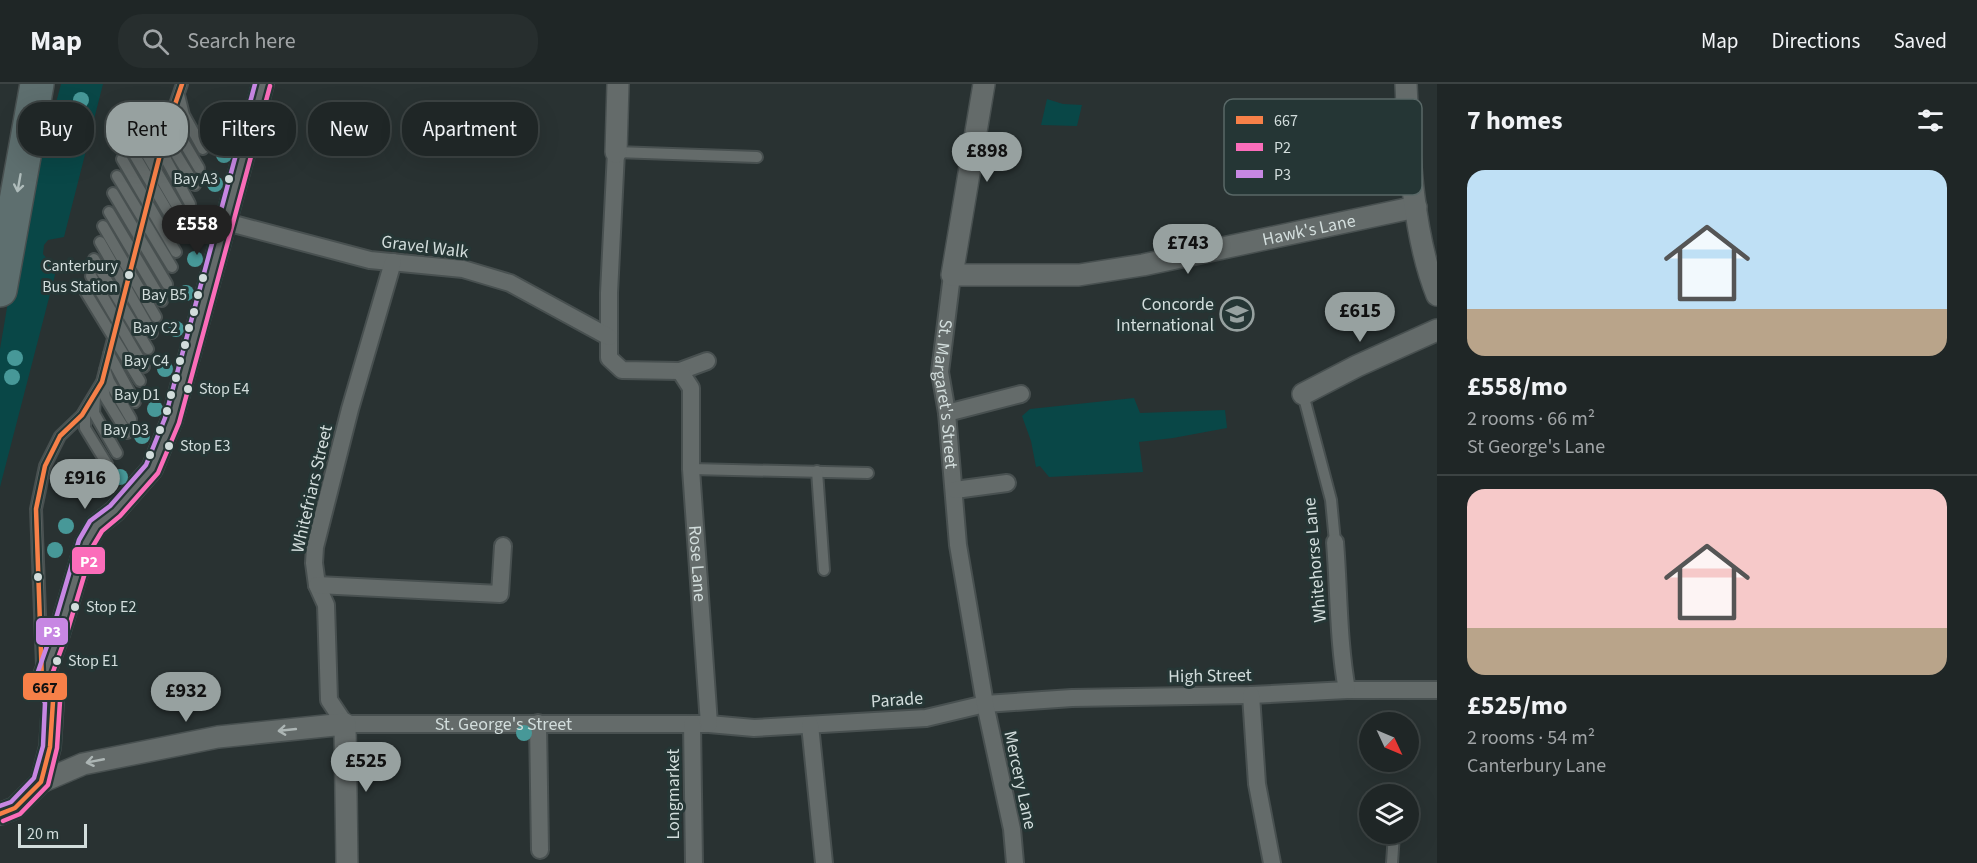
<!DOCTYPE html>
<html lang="en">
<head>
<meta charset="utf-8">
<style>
	:root { --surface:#1f2626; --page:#272e2e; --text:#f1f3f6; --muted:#a1a5a7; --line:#3c4343; --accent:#97a1a0 }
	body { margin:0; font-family:"Source Sans 3",sans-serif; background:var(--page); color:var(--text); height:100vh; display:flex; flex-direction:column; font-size:22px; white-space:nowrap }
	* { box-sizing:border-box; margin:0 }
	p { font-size:20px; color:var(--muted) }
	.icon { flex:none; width:33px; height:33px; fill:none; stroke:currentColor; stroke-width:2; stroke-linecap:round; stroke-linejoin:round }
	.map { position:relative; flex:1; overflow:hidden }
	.drawer { display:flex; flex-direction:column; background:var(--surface); width:540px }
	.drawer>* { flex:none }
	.guide { position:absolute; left:18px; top:18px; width:570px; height:54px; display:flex; gap:12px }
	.needle { width:39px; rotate:134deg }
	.fabs { position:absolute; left:1359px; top:628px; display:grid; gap:12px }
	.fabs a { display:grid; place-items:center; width:60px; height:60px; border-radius:50%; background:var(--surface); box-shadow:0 6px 24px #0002,0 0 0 2px var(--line); font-size:30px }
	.scale { position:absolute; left:18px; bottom:15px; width:69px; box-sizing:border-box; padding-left:6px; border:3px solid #d2dddc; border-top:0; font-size:16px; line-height:21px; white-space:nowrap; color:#d2dddc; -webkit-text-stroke:4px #253635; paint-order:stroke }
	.price { position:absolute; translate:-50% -51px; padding:0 14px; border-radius:21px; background:var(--accent); color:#111; font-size:20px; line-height:39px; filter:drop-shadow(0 2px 3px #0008) }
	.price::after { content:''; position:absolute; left:50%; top:36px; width:18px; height:14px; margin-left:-9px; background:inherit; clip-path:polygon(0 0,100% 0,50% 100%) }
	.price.current { background:#222; color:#fff }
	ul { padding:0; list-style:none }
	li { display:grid; align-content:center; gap:12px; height:318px; padding:0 30px }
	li+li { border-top:2px solid var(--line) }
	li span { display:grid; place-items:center; height:186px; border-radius:18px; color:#555 }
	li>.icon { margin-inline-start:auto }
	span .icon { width:108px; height:108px; fill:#fffc; stroke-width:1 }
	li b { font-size:26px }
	h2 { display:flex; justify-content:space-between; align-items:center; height:72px; padding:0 30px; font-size:26px }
	.chip { padding:0 21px; border-radius:24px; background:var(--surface); box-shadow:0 6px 24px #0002,0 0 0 2px var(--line); font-size:21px; line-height:54px }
	.chip.current { background:var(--accent); color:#111 }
	header { display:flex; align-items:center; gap:36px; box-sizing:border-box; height:84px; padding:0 30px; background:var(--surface); border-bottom:2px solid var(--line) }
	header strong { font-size:28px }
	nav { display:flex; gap:33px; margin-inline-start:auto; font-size:21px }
	.search { width:420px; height:54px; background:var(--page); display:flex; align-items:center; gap:15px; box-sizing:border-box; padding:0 21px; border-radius:24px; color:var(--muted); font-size:22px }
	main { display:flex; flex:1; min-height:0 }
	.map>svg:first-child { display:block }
	.green { fill:#094747 }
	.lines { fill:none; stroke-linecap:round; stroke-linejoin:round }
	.service-casing { stroke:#485050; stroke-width:14 }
	.pedestrian-casing { stroke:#485050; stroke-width:20 }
	.minor-casing { stroke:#485050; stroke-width:24 }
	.trunk-casing { stroke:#485050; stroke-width:36 }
	.service { stroke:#646b6a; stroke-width:10 }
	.pedestrian { stroke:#646b6a; stroke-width:16 }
	.minor { stroke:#646b6a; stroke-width:21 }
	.trunk { stroke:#5e6f6f; stroke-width:33 }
	.bus-1-casing { stroke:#253635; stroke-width:9 }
	.bus-2-casing { stroke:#253635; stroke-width:9 }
	.bus-3-casing { stroke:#253635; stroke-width:9 }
	.bus-1 { stroke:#f78048; stroke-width:4.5 }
	.bus-2 { stroke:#fb6dba; stroke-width:4.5 }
	.bus-3 { stroke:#c787e3; stroke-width:4.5 }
	.tree { fill:#479898 }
	.oneway { stroke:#afbcbb }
	.oneway2 { stroke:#acb5b4 }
	.bus-dot { fill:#d2dddc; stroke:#253635; stroke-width:2 }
	.labels { text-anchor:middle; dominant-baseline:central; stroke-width:6; stroke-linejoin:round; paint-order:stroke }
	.bus-label { font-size:16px; fill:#d2dddc; stroke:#253635; text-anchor:end }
	.street-label { font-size:18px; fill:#d2dddc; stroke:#253635 }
	.poi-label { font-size:18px; fill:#d2dddc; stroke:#253635; text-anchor:end }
	.key { fill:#253635; stroke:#596867; stroke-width:1.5 }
	.key-label { font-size:16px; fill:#d2dddc }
	.line-badge { stroke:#253635; stroke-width:2 }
	.badge-label { font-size:16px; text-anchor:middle; font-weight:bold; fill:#fff }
	.pale-badge-label { font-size:16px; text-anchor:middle; font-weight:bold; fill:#111 }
</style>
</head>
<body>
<header>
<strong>Map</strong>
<div class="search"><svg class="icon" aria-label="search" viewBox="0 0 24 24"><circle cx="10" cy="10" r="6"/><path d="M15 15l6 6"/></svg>Search here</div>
<nav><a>Map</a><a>Directions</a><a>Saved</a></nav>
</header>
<main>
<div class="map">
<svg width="1437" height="779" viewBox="0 0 1437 779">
	<rect width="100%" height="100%" fill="#293232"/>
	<!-- green -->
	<g class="green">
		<path d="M61,0H103L64,153L48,156L44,161L43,170L51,180L57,183L0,403V265L20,147L44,38L50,41Z"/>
		<path d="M1047,15L1063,20L1082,21L1077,42L1041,41Z"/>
		<path d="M1134,314L1140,329L1225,326L1227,344L1173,354L1139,358L1143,388L1049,393L1040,382L1036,383L1031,357L1022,332L1030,325Z"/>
	</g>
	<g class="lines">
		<!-- service casing -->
		<g class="service-casing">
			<g id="service">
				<path d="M179,11L184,31L203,65"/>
				<path d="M171,32L179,50L199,84"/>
				<path d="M132,45L185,136"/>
				<path d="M167,47L173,65L195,101"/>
				<path d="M128,60L181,150"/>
				<path d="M161,66L190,120"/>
				<path d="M616,68L757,73"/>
				<path d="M122,75L176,168"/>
				<path d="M117,92L172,183"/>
				<path d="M113,109L167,200"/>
				<path d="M109,128L162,217"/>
				<path d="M103,142L156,233"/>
				<path d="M100,158L152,249"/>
				<path d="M94,175L148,265"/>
				<path d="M91,192L144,283"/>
				<path d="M85,207L140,297"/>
				<path d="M109,270L135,318"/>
				<path d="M105,286L109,297L131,335"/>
				<path d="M102,298L105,313L127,349"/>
				<path d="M1303,310L1331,416L1335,458"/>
				<path d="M95,313L94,329L117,369"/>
				<path d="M85,327V344L107,380"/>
				<path d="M691,385L868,389"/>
				<path d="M817,387L824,486"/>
				<path d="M42,582L36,425L45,382L60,352L82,331L102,298L166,47L182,0"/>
				<path d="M1392,779L1394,750"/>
			</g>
		</g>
		<!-- pedestrian casing -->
		<g class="pedestrian-casing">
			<g id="pedestrian">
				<path d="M616,68L609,209V274L622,286L680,287L707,277"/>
				<path d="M226,138L370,176L463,185L510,199L609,253"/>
				<path id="s1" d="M393,178L350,325L315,463L314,479L317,501L326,521L329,616L345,640H709L754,644L926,634L985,620L1072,614L1251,611L1347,606H1437"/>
				<path id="s2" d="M952,191L940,288L947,329L958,461L985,620L1012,745L1015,779"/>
				<path id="s3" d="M680,287L691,304V385L709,640"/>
				<path d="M947,329L1021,310"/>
				<path d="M955,406L1007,399"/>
				<path d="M1335,458C1339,507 1338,557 1347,606"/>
				<path d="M317,501L500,510L503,462"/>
				<path d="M1251,611L1257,700L1272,779"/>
				<path d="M538,639L540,766"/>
				<path d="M692,640L694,779"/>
				<path d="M810,641L824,779"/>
			</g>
		</g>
		<!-- minor casing -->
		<g class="minor-casing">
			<g id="minor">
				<path id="s4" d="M984,0L952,191H1079L1143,181L1416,123"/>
				<path d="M1406,0C1409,66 1412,149 1437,211"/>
				<path d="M616,68L618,0"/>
				<path d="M1303,310L1357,282L1437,246"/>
				<path d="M41,698L50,663L53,617L42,597L59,550L86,459L96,442L115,427L152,385L172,336L263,0"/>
				<path d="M0,730L15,724L41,698L83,680L218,653L345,640L347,779"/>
			</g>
		</g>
		<!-- trunk casing -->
		<g class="trunk-casing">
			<path id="trunk" d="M0,206L37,0"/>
		</g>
		<!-- service -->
		<use href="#service" class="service"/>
		<!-- pedestrian -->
		<use href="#pedestrian" class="pedestrian"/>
		<!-- minor -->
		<use href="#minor" class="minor"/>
		<!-- trunk -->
		<use href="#trunk" class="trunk"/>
		<!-- bus-1 casing -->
		<g class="bus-1-casing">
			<path id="bus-1" d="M0,730L15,724L41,698L50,663L53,617L42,597L36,425L45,382L60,352L82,331L102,298L166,47L182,0"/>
		</g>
		<!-- bus-2 casing -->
		<g class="bus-2-casing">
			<path id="bus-2" d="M3,737L20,730L48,701L57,664L60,617L50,596L66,552L93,462L102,447L120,432L158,389L179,339L270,2"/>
		</g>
		<!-- bus-3 casing -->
		<g class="bus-3-casing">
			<path id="bus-3" d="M0,722L11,718L34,694L43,662L45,619L35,596L52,548L79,456L90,437L110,422L146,381L165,334L255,0"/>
		</g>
		<!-- bus-1 -->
		<use href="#bus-1" class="bus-1"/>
		<!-- bus-2 -->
		<use href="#bus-2" class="bus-2"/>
		<!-- bus-3 -->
		<use href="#bus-3" class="bus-3"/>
	</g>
	<!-- trees -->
	<g class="tree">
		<circle cx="81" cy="16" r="8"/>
		<circle cx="235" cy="35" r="8"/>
		<circle cx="224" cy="71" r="8"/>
		<circle cx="215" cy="100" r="8"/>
		<circle cx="206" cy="142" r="8"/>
		<circle cx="195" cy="175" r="8"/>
		<circle cx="186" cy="209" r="8"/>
		<circle cx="176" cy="245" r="8"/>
		<circle cx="15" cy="274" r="8"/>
		<circle cx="165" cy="285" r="8"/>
		<circle cx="12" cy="293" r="8"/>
		<circle cx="155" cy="325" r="8"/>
		<circle cx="142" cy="352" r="8"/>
		<circle cx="120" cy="393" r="8"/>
		<circle cx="66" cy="442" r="8"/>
		<circle cx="55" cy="466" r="8"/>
		<circle cx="524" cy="649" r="8"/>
	</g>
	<!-- one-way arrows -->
	<defs><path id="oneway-shaft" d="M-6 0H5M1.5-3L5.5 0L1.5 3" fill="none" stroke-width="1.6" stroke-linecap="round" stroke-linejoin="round" transform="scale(1.5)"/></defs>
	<use class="oneway" href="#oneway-shaft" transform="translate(19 99) rotate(100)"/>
	<g class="oneway2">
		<use href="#oneway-shaft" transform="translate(287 646) rotate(174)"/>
		<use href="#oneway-shaft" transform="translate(95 677) rotate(169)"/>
	</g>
	<!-- icons -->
	<defs>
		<g id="university-ring" transform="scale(1.725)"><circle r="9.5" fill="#253635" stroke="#97a1a0" stroke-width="1.5"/><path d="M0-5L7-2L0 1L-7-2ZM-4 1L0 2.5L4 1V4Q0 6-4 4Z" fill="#97a1a0"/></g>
	</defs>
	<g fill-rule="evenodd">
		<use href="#university-ring" x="1237" y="230"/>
	</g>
	<!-- markers -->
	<g class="bus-dot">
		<circle cx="229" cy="95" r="5"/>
		<circle cx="129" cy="191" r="5"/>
		<circle cx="203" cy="194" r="5"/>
		<circle cx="198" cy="211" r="5"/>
		<circle cx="194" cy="228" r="5"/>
		<circle cx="189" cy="244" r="5"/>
		<circle cx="185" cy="261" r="5"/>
		<circle cx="180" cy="277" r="5"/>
		<circle cx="176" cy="294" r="5"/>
		<circle cx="188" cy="305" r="5"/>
		<circle cx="171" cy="311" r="5"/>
		<circle cx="167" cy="327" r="5"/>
		<circle cx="160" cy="346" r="5"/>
		<circle cx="169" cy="362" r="5"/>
		<circle cx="150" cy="371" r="5"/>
		<circle cx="38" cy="493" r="5"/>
		<circle cx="75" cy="523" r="5"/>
		<circle cx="57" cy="577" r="5"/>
	</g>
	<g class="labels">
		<!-- bus labels -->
		<g class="bus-label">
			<text x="218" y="95">Bay A3</text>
			<text x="118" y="182">Canterbury<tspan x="118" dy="21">Bus Station</tspan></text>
			<text x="187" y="211">Bay B5</text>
			<text x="178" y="244">Bay C2</text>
			<text x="169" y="277">Bay C4</text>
			<text x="199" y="305" text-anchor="start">Stop E4</text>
			<text x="160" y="311">Bay D1</text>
			<text x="149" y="346">Bay D3</text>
			<text x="180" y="362" text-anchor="start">Stop E3</text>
			<text x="86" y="523" text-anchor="start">Stop E2</text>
			<text x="68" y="577" text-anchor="start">Stop E1</text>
		</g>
		<!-- street labels -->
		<g class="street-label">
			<text stroke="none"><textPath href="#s4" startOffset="555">Hawk's Lane</textPath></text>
			<text transform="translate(425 163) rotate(7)">Gravel Walk</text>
			<text stroke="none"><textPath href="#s2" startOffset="120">St. Margaret's Street</textPath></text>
			<text transform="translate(312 405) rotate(-77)">Whitefriars Street</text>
			<text transform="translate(1315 476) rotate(-95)">Whitehorse Lane</text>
			<text stroke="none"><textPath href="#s3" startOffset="196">Rose Lane</textPath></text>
			<text transform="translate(1210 592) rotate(-1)">High Street</text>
			<text transform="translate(897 616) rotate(-4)">Parade</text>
			<text stroke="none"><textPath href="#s1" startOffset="638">St. George's Street</textPath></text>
			<text transform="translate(1020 696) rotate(78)">Mercery Lane</text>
			<text transform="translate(673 710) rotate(-90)">Longmarket</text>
		</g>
		<!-- poi labels -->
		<g class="poi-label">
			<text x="1214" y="220">Concorde<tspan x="1214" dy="21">International</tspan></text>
		</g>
	</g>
	<!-- legend -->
	<rect x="1224" y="15" width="198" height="96" rx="9" class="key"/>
	<rect x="1236" y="32" width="27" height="8" fill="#f78048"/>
	<rect x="1236" y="59" width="27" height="8" fill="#fb6dba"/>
	<rect x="1236" y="86" width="27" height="8" fill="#c787e3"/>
	<g class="key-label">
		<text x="1274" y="42">667</text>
		<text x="1274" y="69">P2</text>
		<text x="1274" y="96">P3</text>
	</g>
	<g class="line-badge">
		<rect x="71" y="462" width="35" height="29" rx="6" fill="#fb6dba"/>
		<rect x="35" y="533" width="34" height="29" rx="6" fill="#c787e3"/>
		<rect x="22" y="588" width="46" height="29" rx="6" fill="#f78048"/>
	</g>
	<g class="badge-label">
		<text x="89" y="483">P2</text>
		<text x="52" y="553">P3</text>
	</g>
	<g class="pale-badge-label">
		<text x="45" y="609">667</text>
	</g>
</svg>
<div class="fabs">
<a><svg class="needle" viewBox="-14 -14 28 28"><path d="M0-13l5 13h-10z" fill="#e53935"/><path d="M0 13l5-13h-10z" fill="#a1a5a7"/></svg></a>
<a><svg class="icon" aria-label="layers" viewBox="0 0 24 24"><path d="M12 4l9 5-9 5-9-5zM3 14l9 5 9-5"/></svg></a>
</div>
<div class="scale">20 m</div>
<b class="price" style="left:987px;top:99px">£898</b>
<b class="price current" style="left:197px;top:172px">£558</b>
<b class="price" style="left:1188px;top:191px">£743</b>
<b class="price" style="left:1360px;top:259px">£615</b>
<b class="price" style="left:85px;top:426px">£916</b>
<b class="price" style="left:186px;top:639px">£932</b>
<b class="price" style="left:366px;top:709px">£525</b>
<div class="guide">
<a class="chip">Buy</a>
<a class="chip current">Rent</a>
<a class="chip">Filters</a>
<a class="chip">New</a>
<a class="chip">Apartment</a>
</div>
</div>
<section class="drawer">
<h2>7 homes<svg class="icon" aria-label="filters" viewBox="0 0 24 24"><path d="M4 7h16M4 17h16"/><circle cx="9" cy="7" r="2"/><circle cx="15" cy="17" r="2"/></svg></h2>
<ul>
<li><span style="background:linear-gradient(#bfe0f5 75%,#b9a48a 0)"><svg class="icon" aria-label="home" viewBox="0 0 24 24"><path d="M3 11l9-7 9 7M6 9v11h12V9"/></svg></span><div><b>£558/mo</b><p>2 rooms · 66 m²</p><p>St George's Lane</p></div></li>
<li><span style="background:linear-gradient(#f6c9c9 75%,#b9a48a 0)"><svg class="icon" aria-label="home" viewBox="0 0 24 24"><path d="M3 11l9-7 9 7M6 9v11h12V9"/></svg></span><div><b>£525/mo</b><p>2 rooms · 54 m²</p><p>Canterbury Lane</p></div></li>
</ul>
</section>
</main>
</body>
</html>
